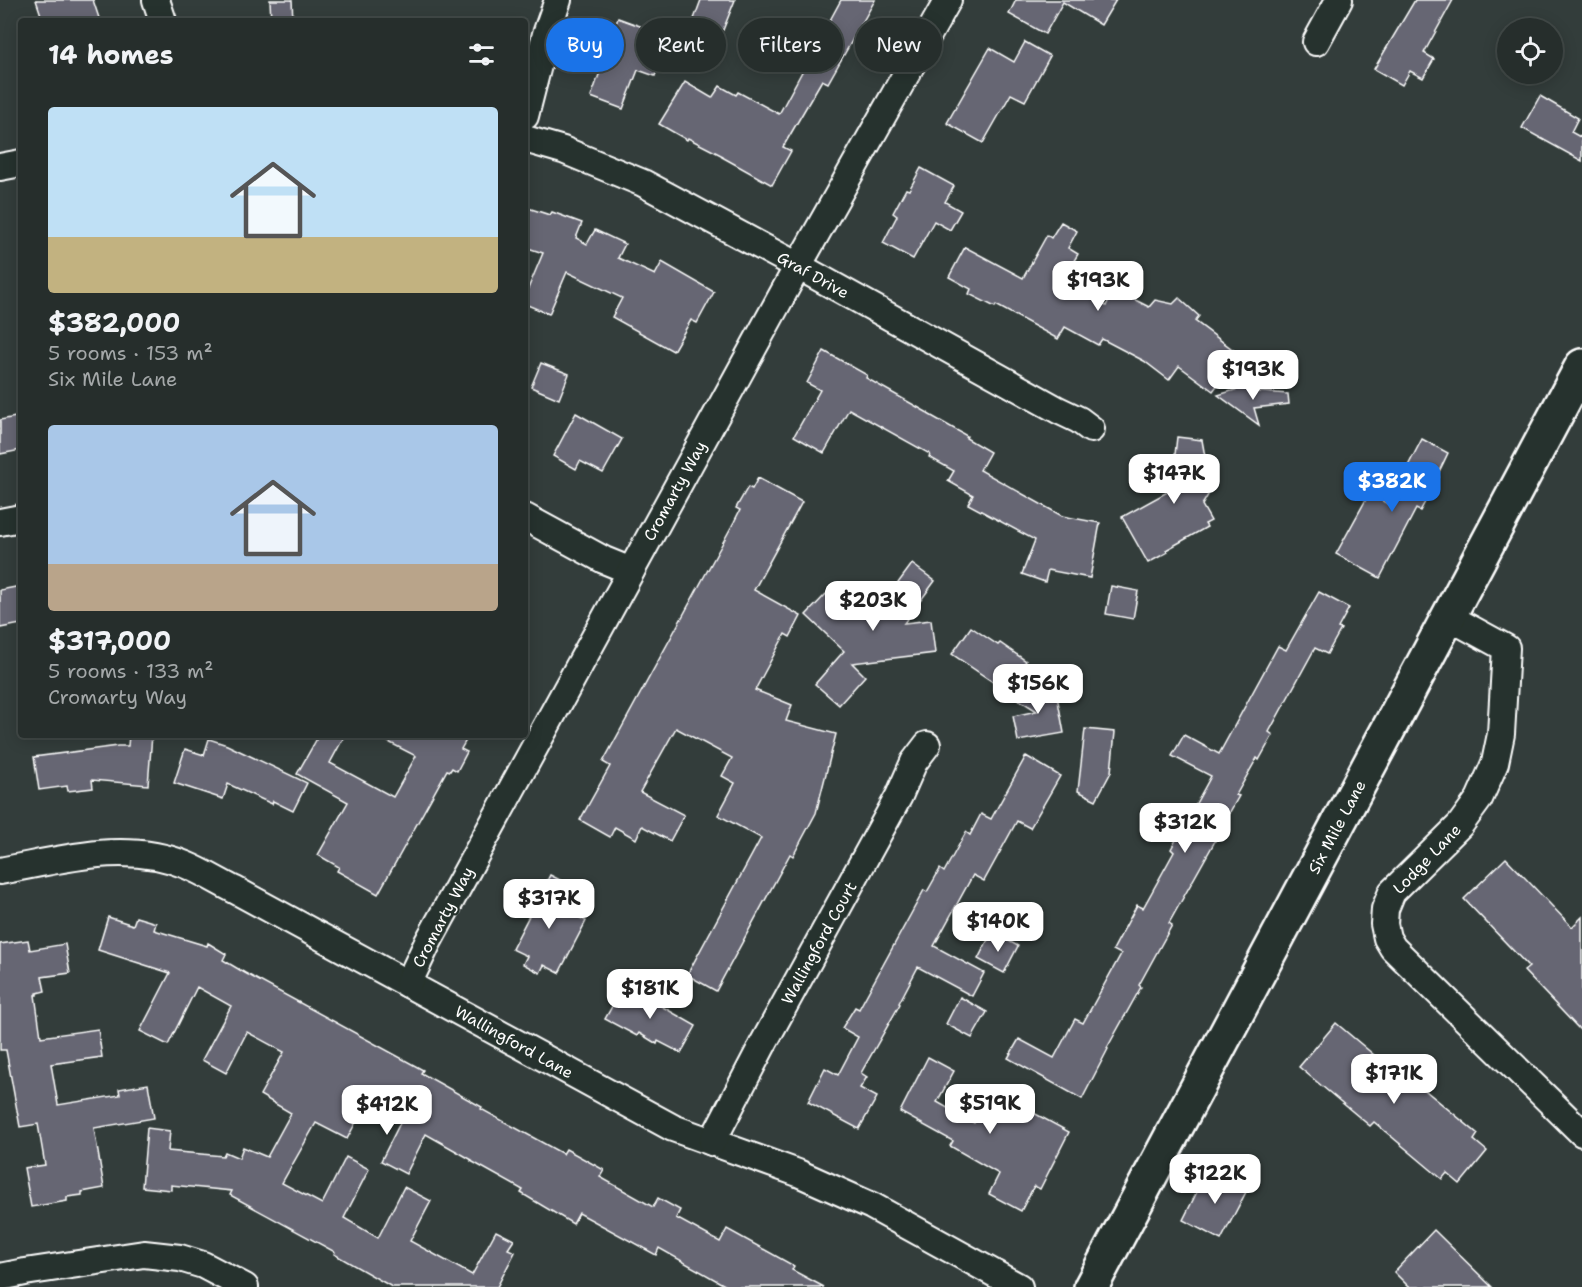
<!DOCTYPE html>
<html lang="en">
<head>
<meta charset="utf-8">
<style>
	:root { --surface:#262e2c; --page:#323a38; --text:#f1f3f6; --muted:#a4a8a9; --line:#424a48; --accent:#1a73e8 }
	body { margin:0; font-family:"Shantell Sans",sans-serif; background:var(--page); color:var(--text); height:100vh; display:flex; flex-direction:column; font-size:22px; white-space:nowrap }
	* { box-sizing:border-box; margin:0 }
	p { font-size:20px; color:var(--muted) }
	.icon { flex:none; width:33px; height:33px; fill:none; stroke:currentColor; stroke-width:2; stroke-linecap:round; stroke-linejoin:round }
	.map { position:relative; flex:1; overflow:hidden }
	.panel { position:absolute; left:18px; top:18px; width:510px; height:720px; display:flex; flex-direction:column; background:var(--surface); border-radius:6px; box-shadow:0 3px 15px #0003,0 0 0 2px var(--line) }
	.panel>* { flex:none }
	.hud { position:absolute; left:546px; top:18px; width:570px; height:54px; display:flex; gap:12px }
	.tools { position:absolute; left:1497px; top:18px; display:grid; gap:12px }
	.tools a { display:grid; place-items:center; width:66px; height:66px; border-radius:50%; background:var(--surface); box-shadow:0 3px 15px #0003,0 0 0 2px var(--line); font-size:30px }
	.price { position:absolute; translate:-50% -51px; padding:0 14px; border-radius:12px; background:#fff; color:#222; font-size:20px; line-height:39px; filter:drop-shadow(0 2px 3px #0008) }
	.price::after { content:''; position:absolute; left:50%; top:36px; width:18px; height:14px; margin-left:-9px; background:inherit; clip-path:polygon(0 0,100% 0,50% 100%) }
	.price.selected { background:var(--accent); color:#fff }
	ul { padding:0; list-style:none }
	li { display:grid; align-content:center; gap:12px; height:318px; padding:0 30px }
	li span { display:grid; place-items:center; height:186px; border-radius:6px; color:#555 }
	li>.icon { margin-inline-start:auto }
	span .icon { width:108px; height:108px; fill:#fffc; stroke-width:1 }
	li b { font-size:26px }
	h2 { display:flex; justify-content:space-between; align-items:center; height:72px; padding:0 30px; font-size:26px }
	.tag { padding:0 21px; border-radius:27px; background:var(--surface); box-shadow:0 3px 15px #0003,0 0 0 2px var(--line); font-size:21px; line-height:54px }
	.tag.selected { background:var(--accent); color:#fff }
	.map>svg:first-child { display:block }
	.building { fill:#666673; stroke:#fff; stroke-width:1.5 }
	.lines { fill:none; stroke-linecap:round; stroke-linejoin:round }
	.street-casing { stroke:#fff; stroke-width:30 }
	.secondary-casing { stroke:#fff; stroke-width:38 }
	.street { stroke:#26332d; stroke-width:26 }
	.secondary { stroke:#26332d; stroke-width:33 }
	.labels { text-anchor:middle; dominant-baseline:central; stroke-width:4.5; stroke-linejoin:round; paint-order:stroke }
	.street-label { font-size:16px; fill:#fff; stroke:#26332d }
</style>
</head>
<body>
<div class="map">
<svg width="1582" height="1287" viewBox="0 0 1582 1287">
	<rect width="100%" height="100%" fill="#333d3b"/>
	<filter id="ink" filterUnits="userSpaceOnUse"><feTurbulence type="fractalNoise" baseFrequency=".0167" numOctaves="2"/><feDisplacementMap in="SourceGraphic" scale="12" xChannelSelector="R" yChannelSelector="G"/><feConvolveMatrix kernelMatrix="1 2 1 2 8 2 1 2 1" color-interpolation-filters="sRGB"/></filter>
	<g filter="url(#ink)">
		<!-- building -->
		<g class="building">
			<path d="M36,0H93L100,21H43Z"/>
			<path d="M270,0H292L293,21H271Z"/>
			<path d="M701,0H735L723,30L694,19Z"/>
			<path d="M841,0H875L828,83L822,80L783,147L791,151L772,185L722,157L723,156L688,138L687,140L659,124L685,82L712,98L720,86L736,95L738,92L779,114Z"/>
			<path d="M1016,0H1116L1101,25L1063,2L1045,34L1009,14Z"/>
			<path d="M1415,0H1453L1424,53L1434,59L1423,78L1410,71L1402,85L1374,69Z"/>
			<path d="M618,18L651,30L644,49L662,55L655,76L638,70L623,109L591,97L601,69L597,67L606,43H609Z"/>
			<path d="M1025,42L1050,56L1025,101L1011,94L983,143L947,123L990,48L1014,62Z"/>
			<path d="M1540,96L1578,118L1571,132L1582,138V161L1522,128Z"/>
			<path d="M921,168L954,186L945,202L961,211L950,230L934,221L913,259L883,243L897,216L893,213L906,189L909,190Z"/>
			<path d="M525,207L550,215L552,212L582,223L576,238L587,244L595,230L625,244L618,258L655,275L662,262L714,292L697,323L691,320L673,351L612,317L622,298L567,272L549,314L525,304V296L543,253L525,247Z"/>
			<path d="M1061,222L1077,231L1068,248L1078,254L1062,281L1106,306L1114,289L1149,307L1155,300L1173,304L1179,298L1199,316L1195,321L1240,355L1213,391L1179,366L1169,380L1144,361L1102,339L1098,345L1065,327L1058,339L996,305L995,307L969,294L971,289L949,277L965,247L1023,278L1047,235L1051,238Z"/>
			<path d="M824,351L867,375L866,378L928,413V414L967,436L966,438L990,452L980,470L1062,516L1100,523L1090,578L1048,570L1045,582L1022,574L1035,540L968,504L973,495L948,481L954,471L929,457L930,454L849,409L824,453L794,436L820,390L807,383Z"/>
			<path d="M541,363L569,374L559,399L531,387Z"/>
			<path d="M1248,386L1249,391L1288,394L1289,404L1254,408L1259,425L1218,395Z"/>
			<path d="M576,413L622,439L603,473L580,461L576,469L553,456Z"/>
			<path d="M21,416V450L0,454V420Z"/>
			<path d="M1177,437L1202,440L1211,490L1202,505L1211,521L1205,524L1207,527L1166,550L1168,552L1148,563L1122,517L1171,490Z"/>
			<path d="M1422,439L1448,453L1437,476L1439,477L1420,511L1416,509L1380,578L1336,554L1369,494L1388,504Z"/>
			<path d="M758,478L802,502L754,590L801,616L790,637L785,634L755,690L792,705L786,721L836,734L816,813L793,856L790,854L716,991L687,975L761,838L718,815L735,783L722,776L732,758L676,728L640,792L684,815L670,841L642,826L636,839L615,827L610,837L580,820L610,766L603,762L734,522L740,510L736,508L748,487L752,489Z"/>
			<path d="M912,564L935,581L904,623L931,620L935,653L852,663L865,676L839,705L815,684L844,651L806,615L826,594L840,607L868,598L873,617Z"/>
			<path d="M21,586V624L0,628V590Z"/>
			<path d="M1111,586L1138,591L1133,619L1106,614Z"/>
			<path d="M1319,592L1349,608L1338,628L1341,629L1327,654L1315,648L1269,732L1273,735L1259,760L1257,758L1236,795L1239,796L1227,817L1228,818L1169,923L1172,925L1139,985L1141,987L1107,1048L1108,1049L1082,1099L1008,1058L1019,1039L1054,1058L1075,1019L1083,1023L1121,954L1113,950L1137,905L1143,908L1174,852L1171,849L1211,776L1172,756L1184,735L1219,754L1278,646L1286,650Z"/>
			<path d="M971,627L998,645L1000,643L1026,661L1006,691L952,654Z"/>
			<path d="M1041,686L1043,699L1057,696L1064,733L1018,741L1013,716L1037,711L1007,692Z"/>
			<path d="M1085,729L1115,732L1111,772L1096,800L1078,791Z"/>
			<path d="M129,735H152L148,785L92,780L93,788L68,791L67,786L39,790L34,757L118,746H128Z"/>
			<path d="M319,735H345L330,763L393,797L416,756L375,735H469L461,749L467,752L457,771L452,768L450,771L447,770L378,894L337,871L339,867L318,855L348,802L297,774Z"/>
			<path d="M209,739L227,745L307,783L293,811L273,801L272,804L228,784L223,799L174,783L185,749L204,755Z"/>
			<path d="M1026,756L1060,776L1030,828L1017,821L984,881L973,875L934,946L984,973L972,996L918,967L899,1003L900,1004L861,1073L867,1077L860,1088L877,1097L859,1129L808,1102L825,1068L838,1075L858,1037L842,1028L855,1007L859,1009L924,890L927,892L940,869L944,872L966,832L970,835L981,814L991,819Z"/>
			<path d="M1506,858L1572,927L1582,917V1032L1524,971L1529,967L1464,899Z"/>
			<path d="M550,875L570,885L559,907L586,921L559,973L544,965L540,973L523,964L527,956L512,949Z"/>
			<path d="M108,917L133,925L136,917L156,923L154,930L207,946L208,943L226,954L223,960L245,973L423,1070L421,1073L482,1107L481,1109L563,1154L566,1149L604,1170L600,1177L653,1207L658,1198L680,1210L676,1218L720,1242L727,1229L794,1266L792,1270L824,1287H728L659,1248L656,1255L579,1213L573,1224L521,1193L523,1190L471,1161L472,1160L426,1134L406,1174L381,1161L401,1121L366,1103L347,1139L316,1123L282,1183L322,1204L346,1157L369,1169L344,1218L378,1238L404,1187L431,1201L410,1241L472,1275L496,1231L514,1240L508,1249L515,1252L497,1287H392L334,1254L335,1252L230,1195L232,1191L171,1185V1190L142,1187L147,1128L170,1131L168,1151L223,1156L225,1152L239,1158L243,1147L267,1157L291,1113L260,1095L284,1052L247,1032L226,1073L202,1060L231,1006L197,987L168,1045L140,1031L170,973L98,950Z"/>
			<path d="M992,932L1018,946L1004,973L978,959Z"/>
			<path d="M28,940L30,950L65,944L70,973L42,977L45,991L37,993V995H35L41,1037L98,1029L102,1057L51,1064L58,1105L120,1095L119,1089L148,1084L154,1118L94,1128L104,1188L82,1192V1195L67,1197V1201L31,1207L24,1168L45,1165L38,1124L20,1127L6,1050H0V944Z"/>
			<path d="M623,987L641,997L643,993L663,1004L661,1006L696,1026L681,1053L658,1041L657,1044L639,1033L637,1036L605,1019Z"/>
			<path d="M960,997L987,1012L972,1038L946,1024Z"/>
			<path d="M1336,1023L1405,1081L1409,1077L1478,1134L1474,1140L1487,1151L1460,1184L1447,1173L1442,1179L1374,1122L1370,1126L1299,1067Z"/>
			<path d="M928,1057L954,1071L937,1102L974,1123L991,1090L1069,1132L1040,1189L1034,1186L1021,1211L989,1194L999,1174L950,1146L953,1141L900,1112Z"/>
			<path d="M1208,1170L1247,1190L1221,1240L1183,1220Z"/>
			<path d="M1434,1230L1492,1287H1409L1394,1272Z"/>
		</g>
		<g class="lines">
			<!-- street casing -->
			<g class="street-casing">
				<g id="street">
					<path d="M156,0L163,21"/>
					<path d="M1316,42L1339,0"/>
					<path d="M525,116L546,34L558,0"/>
					<path d="M525,139L563,150L643,183L798,266L1058,410L1079,420L1091,429"/>
					<path d="M0,167L21,163"/>
					<path d="M525,517L604,560L631,571"/>
					<path d="M0,522L21,518"/>
					<path d="M1449,617L1506,648L1501,734L1495,763L1479,799L1460,825L1392,892L1385,909L1384,924L1387,938L1393,948L1582,1133"/>
					<path d="M0,871C61,860 126,840 186,865C203,872 219,882 235,890L673,1128L798,1173L872,1206L1019,1287"/>
					<path d="M408,984L428,942L798,266L948,0"/>
					<path d="M712,1142L763,1044L899,796L914,762L927,745"/>
					<path d="M0,1277L25,1272L144,1254L180,1258L203,1265L245,1287"/>
				</g>
			</g>
			<!-- secondary casing -->
			<g class="secondary-casing">
				<path id="secondary" d="M1091,1287L1582,366"/>
			</g>
			<!-- street -->
			<use href="#street" class="street"/>
			<!-- secondary -->
			<use href="#secondary" class="secondary"/>
		</g>
	</g>
	<g class="labels">
		<!-- street labels -->
		<g class="street-label">
			<text transform="translate(813 275) rotate(29)">Graf Drive</text>
			<text transform="translate(675 491) rotate(-61)">Cromarty Way</text>
			<text transform="translate(1337 827) rotate(-62)">Six Mile Lane</text>
			<text transform="translate(1427 859) rotate(-46)">Lodge Lane</text>
			<text transform="translate(443 917) rotate(-62)">Cromarty Way</text>
			<text transform="translate(819 943) rotate(-61)">Wallingford Court</text>
			<text transform="translate(514 1042) rotate(29)">Wallingford Lane</text>
		</g>
	</g>
</svg>
<div class="tools">
<a><svg class="icon" aria-label="locate" viewBox="0 0 24 24"><circle cx="12" cy="12" r="6"/><path d="M12 2v4M12 18v4M2 12h4M18 12h4"/></svg></a>
</div>
<b class="price" style="left:1098px;top:312px">$193K</b>
<b class="price" style="left:1253px;top:401px">$193K</b>
<b class="price" style="left:1174px;top:505px">$147K</b>
<b class="price selected" style="left:1392px;top:513px">$382K</b>
<b class="price" style="left:873px;top:632px">$203K</b>
<b class="price" style="left:1038px;top:715px">$156K</b>
<b class="price" style="left:1185px;top:854px">$312K</b>
<b class="price" style="left:549px;top:930px">$317K</b>
<b class="price" style="left:998px;top:953px">$140K</b>
<b class="price" style="left:650px;top:1020px">$181K</b>
<b class="price" style="left:1394px;top:1105px">$171K</b>
<b class="price" style="left:990px;top:1135px">$519K</b>
<b class="price" style="left:387px;top:1136px">$412K</b>
<b class="price" style="left:1215px;top:1205px">$122K</b>
<div class="hud">
<a class="tag selected">Buy</a>
<a class="tag">Rent</a>
<a class="tag">Filters</a>
<a class="tag">New</a>
</div>
<section class="panel">
<h2>14 homes<svg class="icon" aria-label="filters" viewBox="0 0 24 24"><path d="M4 7h16M4 17h16"/><circle cx="9" cy="7" r="2"/><circle cx="15" cy="17" r="2"/></svg></h2>
<ul>
<li><span style="background:linear-gradient(#bfe0f5 70%,#c2b280 0)"><svg class="icon" aria-label="home" viewBox="0 0 24 24"><path d="M3 11l9-7 9 7M6 9v11h12V9"/></svg></span><div><b>$382,000</b><p>5 rooms · 153 m²</p><p>Six Mile Lane</p></div></li>
<li><span style="background:linear-gradient(#a9c7e8 75%,#b9a48a 0)"><svg class="icon" aria-label="home" viewBox="0 0 24 24"><path d="M3 11l9-7 9 7M6 9v11h12V9"/></svg></span><div><b>$317,000</b><p>5 rooms · 133 m²</p><p>Cromarty Way</p></div></li>
</ul>
</section>
</div>
</body>
</html>
